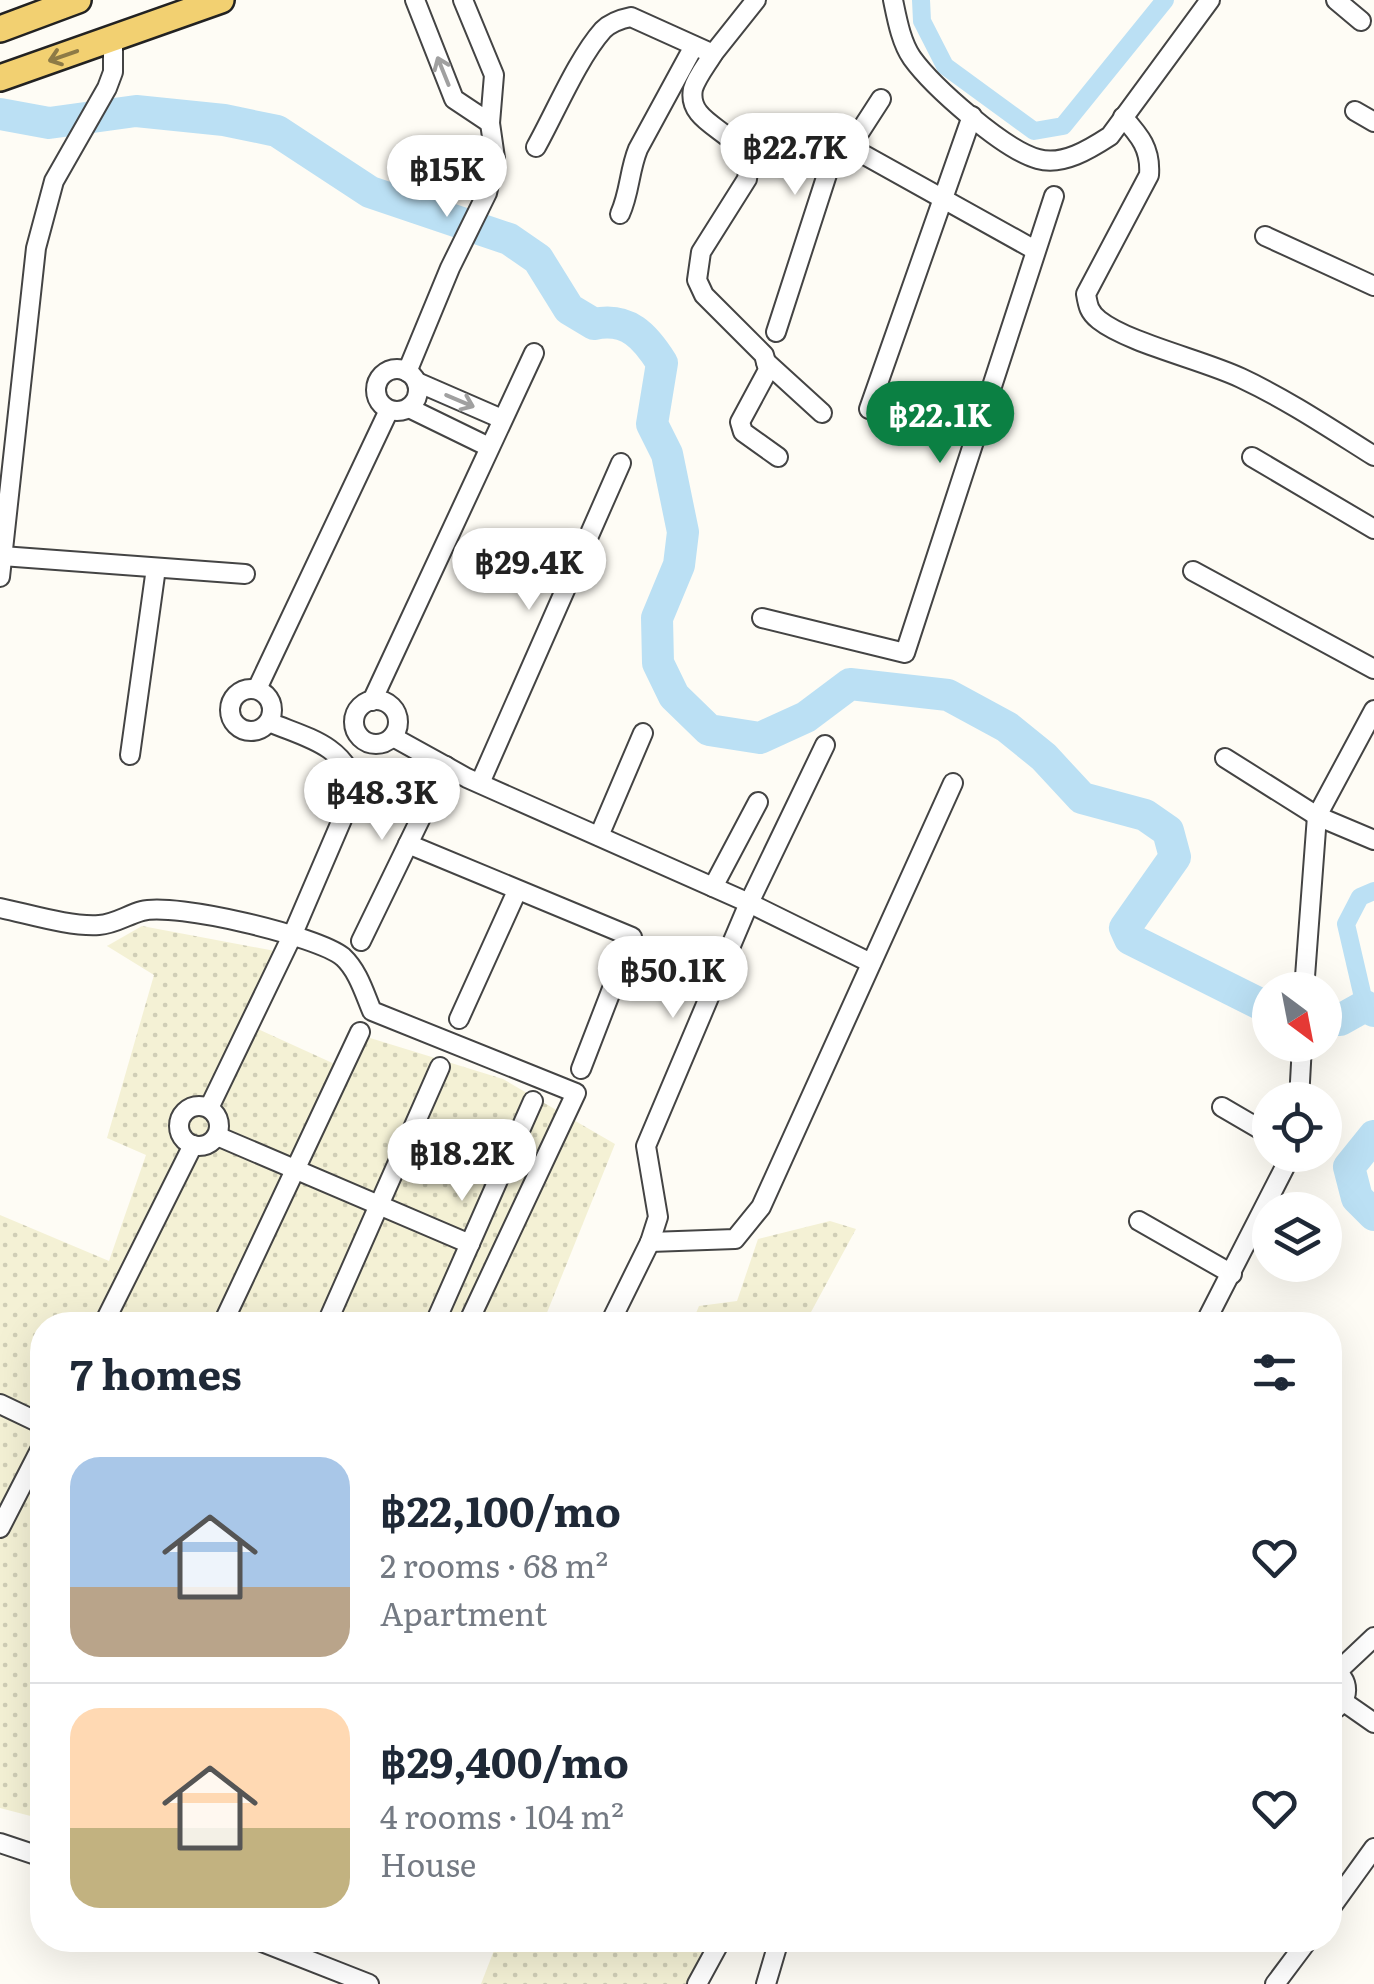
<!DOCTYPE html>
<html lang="en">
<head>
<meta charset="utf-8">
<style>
	:root { --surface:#fff; --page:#f2f2f3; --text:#1f2937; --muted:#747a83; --line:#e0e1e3; --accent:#0b8043 }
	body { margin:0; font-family:Literata,serif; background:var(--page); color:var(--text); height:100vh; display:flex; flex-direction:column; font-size:38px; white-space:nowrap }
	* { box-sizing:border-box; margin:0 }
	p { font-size:32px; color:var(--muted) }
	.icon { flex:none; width:55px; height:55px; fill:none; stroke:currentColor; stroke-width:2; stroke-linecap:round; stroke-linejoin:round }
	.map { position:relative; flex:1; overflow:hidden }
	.panel { position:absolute; left:30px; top:1312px; width:1312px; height:640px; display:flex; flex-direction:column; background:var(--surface); border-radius:40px; box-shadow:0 10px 40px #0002 }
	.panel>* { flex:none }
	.needle { width:65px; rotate:148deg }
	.tools { position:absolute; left:1252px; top:972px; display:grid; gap:20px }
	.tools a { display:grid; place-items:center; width:90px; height:90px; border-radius:50%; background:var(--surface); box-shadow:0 10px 40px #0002; font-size:50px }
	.price { position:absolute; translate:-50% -85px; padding:0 22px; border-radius:35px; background:#fff; color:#222; font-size:32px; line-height:65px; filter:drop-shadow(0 2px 5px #0008) }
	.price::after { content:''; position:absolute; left:50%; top:60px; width:30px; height:22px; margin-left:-15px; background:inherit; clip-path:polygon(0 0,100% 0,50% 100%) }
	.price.on { background:var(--accent); color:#fff }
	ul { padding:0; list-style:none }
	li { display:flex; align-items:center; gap:30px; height:250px; padding:0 40px }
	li+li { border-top:2px solid var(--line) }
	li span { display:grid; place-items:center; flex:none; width:280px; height:200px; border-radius:30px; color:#555 }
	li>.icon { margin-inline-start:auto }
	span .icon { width:120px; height:120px; fill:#fffc; stroke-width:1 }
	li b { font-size:42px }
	h2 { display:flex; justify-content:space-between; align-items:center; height:120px; padding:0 40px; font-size:42px }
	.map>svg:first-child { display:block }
	.farmland { fill:url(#farmland-dots) }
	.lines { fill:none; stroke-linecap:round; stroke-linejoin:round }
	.canal { stroke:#bbe0f4; stroke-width:18 }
	.river { stroke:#bbe0f4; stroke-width:32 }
	.minor-casing { stroke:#444; stroke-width:22 }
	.primary-casing { stroke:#222; stroke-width:30 }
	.minor { stroke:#fff; stroke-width:18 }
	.primary { stroke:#f2d071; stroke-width:25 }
	.oneway { stroke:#8d7a46 }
	.oneway2 { stroke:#a0a0a0 }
</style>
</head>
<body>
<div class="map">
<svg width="1374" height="1984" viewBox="0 0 1374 1984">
	<defs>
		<pattern id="farmland-dots" width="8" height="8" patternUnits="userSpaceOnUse" patternTransform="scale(2.5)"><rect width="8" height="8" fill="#f4f1d5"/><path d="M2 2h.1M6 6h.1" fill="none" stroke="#d0ceb6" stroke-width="1.8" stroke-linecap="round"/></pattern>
	</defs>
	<rect width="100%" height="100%" fill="#fefcf5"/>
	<!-- farmland -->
	<g class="farmland">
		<path d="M142,926L275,951L251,1026L339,1066L354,1033L503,1079L615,1144L542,1325H42V1819L0,1808V1215L109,1261L146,1155L107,1138L154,975L107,946Z"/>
		<path d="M830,1221L856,1229L804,1325H691L699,1306L737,1301L758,1239Z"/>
		<path d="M498,1940H707L688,1984H481Z"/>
	</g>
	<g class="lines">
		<!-- canal -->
		<g class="canal">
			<path d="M921,0L922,21L945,66L1034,131L1063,126L1165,0"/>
			<path d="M1365,1006L1346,924L1360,897L1374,891"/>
		</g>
		<!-- river -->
		<g class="river">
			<path d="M0,114L49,123L136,111L224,120L277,131L370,192L509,239L538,259L569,309L594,324C628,317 645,336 662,363L652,424L667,454L683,532L679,565L657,618L658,663L674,696L709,730L760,738L806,717L850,684L948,695L1007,727L1044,757L1082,798L1145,815L1168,831L1175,857L1125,928L1130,939L1270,1009"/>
			<path d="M1325,1017L1340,1020L1365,1006L1374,1011"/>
			<path d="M1374,1136L1349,1167L1357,1198L1374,1215"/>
		</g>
		<!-- minor casing -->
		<g class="minor-casing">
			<g id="minor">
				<path d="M415,0L454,99L490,123L494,75L463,0"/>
				<path d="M893,0C897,19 901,42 912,58C933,87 1004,150 1038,159C1063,166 1090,149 1110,136L1210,0"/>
				<path d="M1336,0L1361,21"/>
				<path d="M713,54C707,64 696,78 693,89C685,130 756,131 747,179L701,252L697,280L704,295L764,355L768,370L740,422L743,432L778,457"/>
				<path d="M1355,111L1374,122"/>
				<path d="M1123,117C1140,136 1151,149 1149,175L1086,294C1088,306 1089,312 1099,320C1128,343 1203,360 1241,378C1288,400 1331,429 1374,456"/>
				<path d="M536,147C555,113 578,58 603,30C611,22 621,19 631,17L713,54L756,0"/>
				<path d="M850,147L1035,250"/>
				<path d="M620,214C630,192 629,171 638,149L694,46"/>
				<path d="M1265,236L1374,286"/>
				<path d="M776,332L831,162L850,147L881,99"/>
				<path d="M766,362L822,413"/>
				<circle cx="397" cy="390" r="21"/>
				<path d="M407,372L450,268L487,193L495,158L490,123"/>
				<path d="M417,382L502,419"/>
				<path d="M409,408L489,447"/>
				<path d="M869,409L972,116"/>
				<path d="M1252,457L1374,529"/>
				<path d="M2,556L245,574"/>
				<path d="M1193,571L1374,669"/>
				<path d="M0,577L36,248L54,181L107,88L113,72V39"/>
				<path d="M762,618L905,653L1054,196"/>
				<circle cx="251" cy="710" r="21"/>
				<path d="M257,689L389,410"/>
				<circle cx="376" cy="722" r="22"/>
				<path d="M372,701L534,353"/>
				<path d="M393,737L467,778L749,903L871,963"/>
				<path d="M130,755L156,568"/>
				<path d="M1225,758L1317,816L1374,840"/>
				<path d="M480,783L621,463"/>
				<path d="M599,836L643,733"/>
				<path d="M408,844L632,937L581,1069"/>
				<path d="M713,887L758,802"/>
				<path d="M0,908C29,914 70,927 99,925C115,924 127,915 142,911C174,902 318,936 343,957C358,971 364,992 372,1011L576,1093L467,1325"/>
				<path d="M361,941L446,766"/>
				<path d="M1304,990L1317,816L1374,710"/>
				<path d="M459,1019L517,891"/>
				<path d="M1299,1100L1302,1045"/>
				<circle cx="199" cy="1126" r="20"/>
				<path d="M1222,1107L1270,1135"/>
				<path d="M209,1108L292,936L356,787C343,744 307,738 269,722"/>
				<path d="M217,1136L470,1244"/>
				<path d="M1139,1221L1232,1274"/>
				<path d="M650,1242L735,1239L761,1207L953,783"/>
				<path d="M103,1325L193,1145"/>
				<path d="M222,1325L360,1032"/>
				<path d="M326,1325L440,1067"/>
				<path d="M434,1325L533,1101"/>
				<path d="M609,1325L650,1242L658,1217L646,1146L749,903L825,745"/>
				<path d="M1204,1325L1291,1155"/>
				<path d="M0,1404L42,1424"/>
				<path d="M0,1528L42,1446"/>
				<path d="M1330,1668C1352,1678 1351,1702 1330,1712"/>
				<path d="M1338,1671L1374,1637"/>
				<path d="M1344,1702L1374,1723"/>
				<path d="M0,1843L42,1857"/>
				<path d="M1330,1909L1374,1848"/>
				<path d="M257,1940L369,1984"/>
				<path d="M697,1984L721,1940"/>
				<path d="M766,1984L779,1940"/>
				<path d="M1275,1984L1308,1940"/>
			</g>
		</g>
		<!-- primary casing -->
		<g class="primary-casing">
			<g id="primary">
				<path d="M0,29L78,0"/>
				<path d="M0,78L221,0"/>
			</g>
		</g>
		<!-- minor -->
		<use href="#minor" class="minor"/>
		<!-- primary -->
		<use href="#primary" class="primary"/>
	</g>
	<!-- one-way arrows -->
	<defs><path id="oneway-shaft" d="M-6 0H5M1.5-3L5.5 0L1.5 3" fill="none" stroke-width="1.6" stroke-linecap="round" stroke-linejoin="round" transform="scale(2.5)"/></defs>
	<use class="oneway" href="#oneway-shaft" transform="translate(63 56) rotate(161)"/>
	<g class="oneway2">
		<use href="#oneway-shaft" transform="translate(443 71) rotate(-112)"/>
		<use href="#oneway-shaft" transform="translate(460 401) rotate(23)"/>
	</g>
</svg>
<div class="tools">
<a><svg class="needle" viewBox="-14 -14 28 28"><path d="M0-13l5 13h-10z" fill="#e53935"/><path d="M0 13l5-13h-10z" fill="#747a83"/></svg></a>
<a><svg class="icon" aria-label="locate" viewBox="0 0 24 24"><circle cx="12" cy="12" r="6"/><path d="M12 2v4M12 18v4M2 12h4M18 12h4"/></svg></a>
<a><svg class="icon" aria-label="layers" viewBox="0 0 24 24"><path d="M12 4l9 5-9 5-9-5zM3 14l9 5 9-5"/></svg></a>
</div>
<b class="price" style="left:795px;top:198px">฿22.7K</b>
<b class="price" style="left:447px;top:220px">฿15K</b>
<b class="price on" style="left:940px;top:466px">฿22.1K</b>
<b class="price" style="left:529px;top:613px">฿29.4K</b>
<b class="price" style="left:382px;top:843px">฿48.3K</b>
<b class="price" style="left:673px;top:1021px">฿50.1K</b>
<b class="price" style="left:462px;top:1204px">฿18.2K</b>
<section class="panel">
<h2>7 homes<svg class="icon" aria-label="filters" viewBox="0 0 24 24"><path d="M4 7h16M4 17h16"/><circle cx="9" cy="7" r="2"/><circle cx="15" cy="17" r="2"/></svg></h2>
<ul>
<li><span style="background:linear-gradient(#a9c7e8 65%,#b9a48a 0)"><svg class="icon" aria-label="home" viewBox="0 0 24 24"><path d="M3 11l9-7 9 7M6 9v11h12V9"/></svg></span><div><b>฿22,100/mo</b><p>2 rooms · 68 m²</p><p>Apartment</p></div><svg class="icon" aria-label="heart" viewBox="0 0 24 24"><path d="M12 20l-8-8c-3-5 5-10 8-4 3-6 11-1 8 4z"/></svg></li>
<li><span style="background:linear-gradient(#ffd9b3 60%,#c2b280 0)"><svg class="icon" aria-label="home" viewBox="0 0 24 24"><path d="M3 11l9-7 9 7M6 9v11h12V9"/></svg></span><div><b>฿29,400/mo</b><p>4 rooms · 104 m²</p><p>House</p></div><svg class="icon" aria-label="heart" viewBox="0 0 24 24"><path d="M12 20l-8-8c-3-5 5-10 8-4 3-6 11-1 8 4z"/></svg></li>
</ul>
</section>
</div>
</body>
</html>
